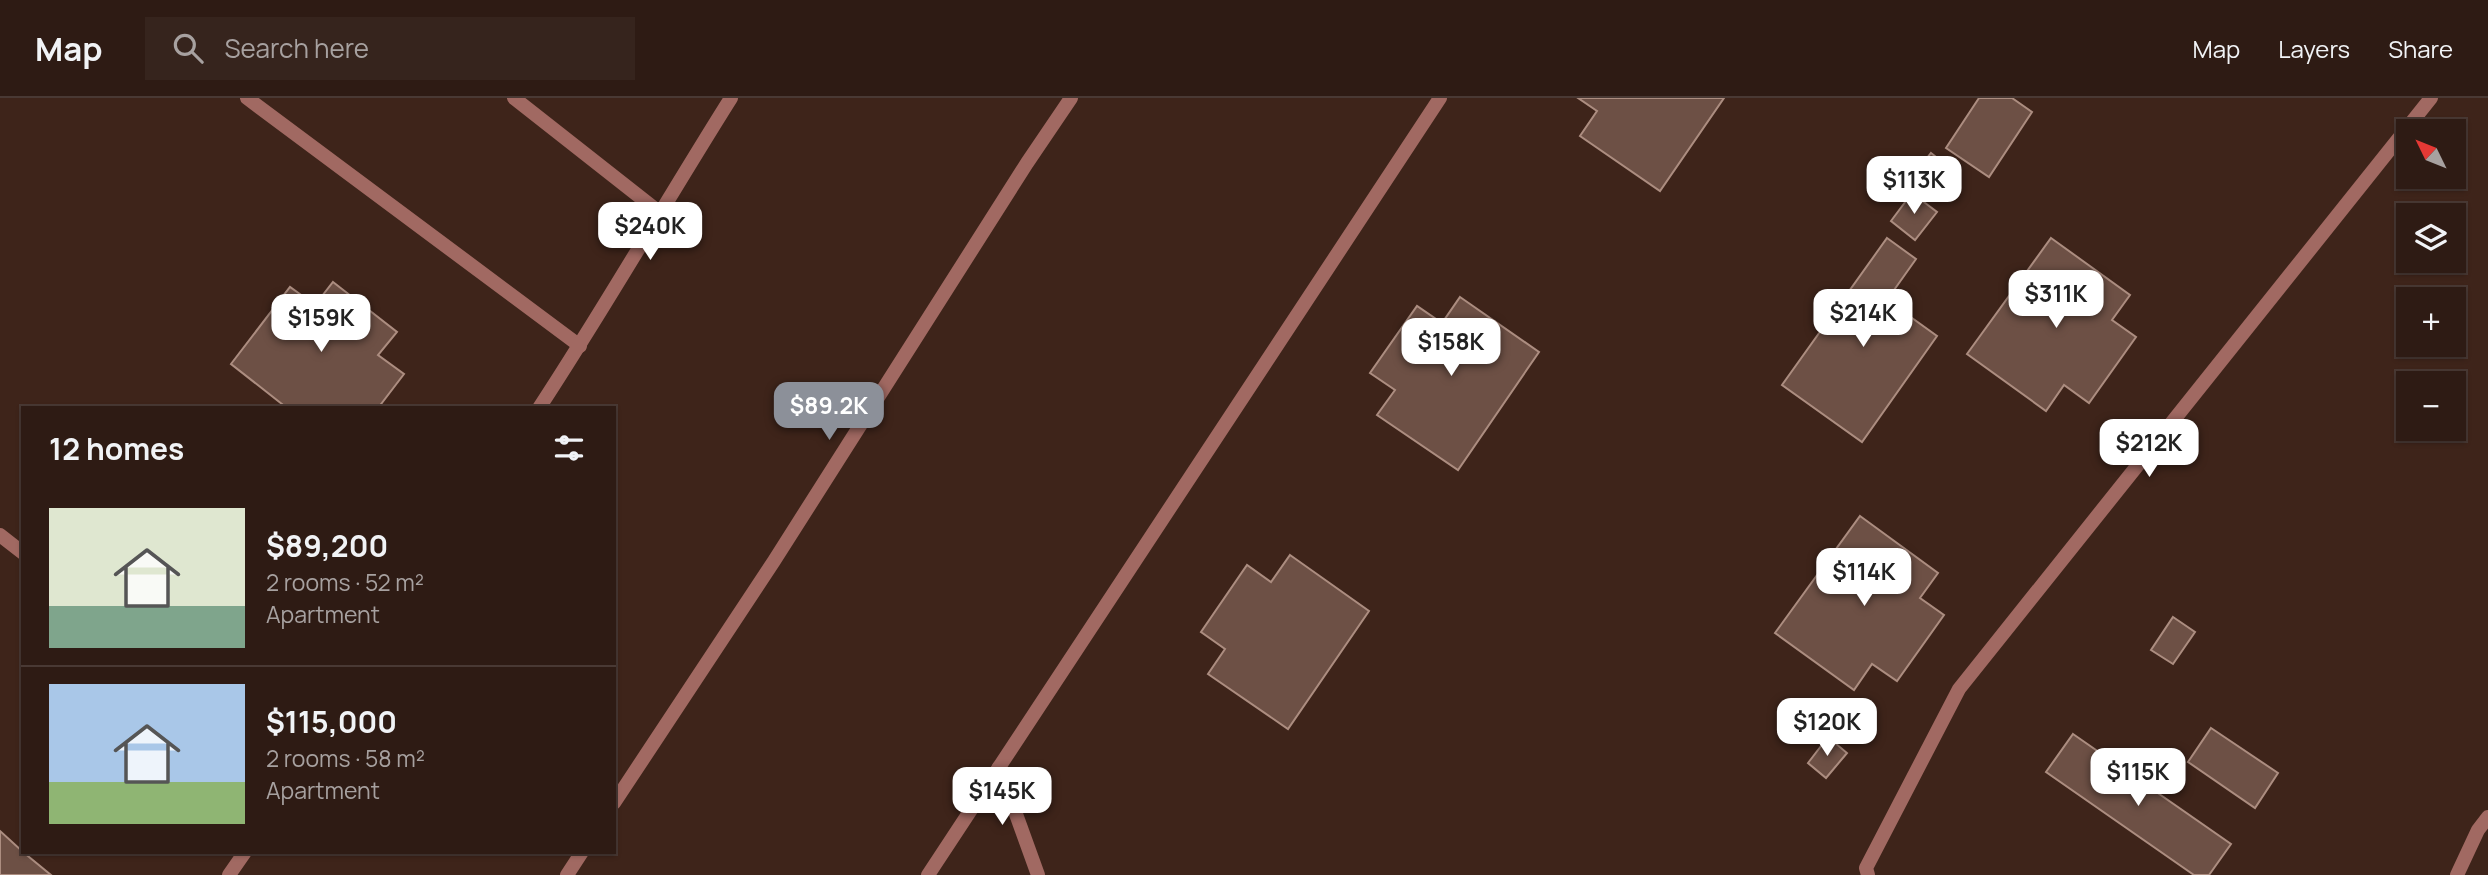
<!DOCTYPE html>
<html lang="en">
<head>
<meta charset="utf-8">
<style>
	:root { --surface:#2e1b14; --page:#36241d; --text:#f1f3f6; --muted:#a7a1a0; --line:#493934; --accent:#8c9099 }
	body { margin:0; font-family:Manrope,sans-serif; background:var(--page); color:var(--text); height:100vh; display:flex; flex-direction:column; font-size:26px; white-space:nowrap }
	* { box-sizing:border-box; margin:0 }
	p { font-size:23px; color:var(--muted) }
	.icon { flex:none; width:38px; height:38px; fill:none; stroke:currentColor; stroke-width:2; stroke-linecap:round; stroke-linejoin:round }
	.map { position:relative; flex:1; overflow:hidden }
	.panel { position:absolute; left:21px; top:308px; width:595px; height:448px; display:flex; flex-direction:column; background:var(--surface); border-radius:0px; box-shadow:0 2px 5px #0004,0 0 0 2px var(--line) }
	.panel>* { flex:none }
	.needle { width:46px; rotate:313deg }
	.buttons { position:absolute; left:2396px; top:21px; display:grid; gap:14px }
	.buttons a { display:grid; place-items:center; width:70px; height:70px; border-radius:0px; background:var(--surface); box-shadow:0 2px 5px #0004,0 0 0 2px var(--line); font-size:35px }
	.price { position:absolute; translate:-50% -60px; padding:0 16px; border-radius:14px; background:#fff; color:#222; font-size:23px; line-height:46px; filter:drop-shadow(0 2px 4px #0008) }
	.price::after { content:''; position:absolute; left:50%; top:42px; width:21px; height:16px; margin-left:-10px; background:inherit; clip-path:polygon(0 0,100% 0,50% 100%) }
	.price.on { background:var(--accent); color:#fff }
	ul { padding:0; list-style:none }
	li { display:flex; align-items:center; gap:21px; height:175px; padding:0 28px }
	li+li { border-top:2px solid var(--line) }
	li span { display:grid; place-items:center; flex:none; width:196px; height:140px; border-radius:0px; color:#555 }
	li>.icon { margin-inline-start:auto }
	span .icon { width:84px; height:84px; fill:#fffc; stroke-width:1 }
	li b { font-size:30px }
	h2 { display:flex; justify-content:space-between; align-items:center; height:84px; padding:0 28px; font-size:30px }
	header { display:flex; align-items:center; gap:42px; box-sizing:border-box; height:98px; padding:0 35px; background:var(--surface); border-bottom:2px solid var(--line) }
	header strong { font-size:33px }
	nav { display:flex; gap:38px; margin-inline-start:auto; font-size:24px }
	.search { width:490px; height:63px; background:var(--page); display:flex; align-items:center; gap:18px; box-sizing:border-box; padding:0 24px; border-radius:0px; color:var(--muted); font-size:26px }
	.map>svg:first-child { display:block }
	.building { fill:#6d5045; stroke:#ac8d80; stroke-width:2 }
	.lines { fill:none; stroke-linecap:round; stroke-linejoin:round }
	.street { stroke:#a16962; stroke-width:14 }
</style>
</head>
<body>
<header>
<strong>Map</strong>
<div class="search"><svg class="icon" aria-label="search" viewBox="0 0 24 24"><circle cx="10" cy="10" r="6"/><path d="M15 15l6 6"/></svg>Search here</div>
<nav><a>Map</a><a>Layers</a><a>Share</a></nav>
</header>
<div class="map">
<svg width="2488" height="777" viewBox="0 0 2488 777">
	<rect width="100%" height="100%" fill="#3e241a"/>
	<!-- building -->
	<g class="building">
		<path d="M1578,0H1724L1660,93L1580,38L1597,13Z"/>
		<path d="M1979,0H2012L2032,14L1989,79L1946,50Z"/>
		<path d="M1931,55L1954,73L1935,97L1912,79Z"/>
		<path d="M1912,95L1937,114L1915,142L1891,123Z"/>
		<path d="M1887,140L1916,161L1887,202L1937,238L1862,344L1782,287Z"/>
		<path d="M2051,140L2130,197L2112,222L2136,239L2089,305L2064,287L2046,313L1967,256Z"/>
		<path d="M333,184L397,234L378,257L404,276L378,310H287L231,266L290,189L315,207Z"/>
		<path d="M1460,199L1539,254L1458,372L1377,317L1395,292L1370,275L1417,208L1442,225Z"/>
		<path d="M1860,418L1938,475L1920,500L1944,517L1897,583L1872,566L1854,592L1775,535Z"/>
		<path d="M1290,457L1369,513L1288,631L1208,576L1225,551L1201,534L1247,467L1271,484Z"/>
		<path d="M2173,519L2195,534L2173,566L2151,552Z"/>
		<path d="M2211,630L2278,675L2255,710L2188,664Z"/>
		<path d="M2073,636L2231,746L2209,777H2194L2046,674Z"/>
		<path d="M1828,639L1847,655L1826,680L1808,665Z"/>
		<path d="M0,733L23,754L51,777H0Z"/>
	</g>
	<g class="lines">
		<!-- street -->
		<g class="street">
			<path d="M247,0L580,248"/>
			<path d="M514,0L659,114"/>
			<path d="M539,310C606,208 666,103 731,0"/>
			<path d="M0,437L23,455"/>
			<path d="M999,669L1038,777"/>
			<path d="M614,705L774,463L1027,65L1071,0"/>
			<path d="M229,777L245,754"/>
			<path d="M567,777L582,754"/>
			<path d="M928,777L1440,0"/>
			<path d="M1868,777L1866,770L1959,591L2431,0"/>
			<path d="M2457,777L2478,732L2488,719"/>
		</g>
	</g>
</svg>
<div class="buttons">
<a><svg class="needle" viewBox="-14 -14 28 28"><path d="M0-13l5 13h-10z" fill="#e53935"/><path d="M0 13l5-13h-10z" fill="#a7a1a0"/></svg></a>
<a><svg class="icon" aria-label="layers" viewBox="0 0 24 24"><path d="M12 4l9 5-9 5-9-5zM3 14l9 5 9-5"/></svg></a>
<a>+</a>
<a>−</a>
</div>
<b class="price" style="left:1914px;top:118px">$113K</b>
<b class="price" style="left:650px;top:164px">$240K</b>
<b class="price" style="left:2056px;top:232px">$311K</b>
<b class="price" style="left:1863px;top:251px">$214K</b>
<b class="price" style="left:321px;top:256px">$159K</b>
<b class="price" style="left:1451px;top:280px">$158K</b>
<b class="price on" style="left:829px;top:344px">$89.2K</b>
<b class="price" style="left:2149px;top:381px">$212K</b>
<b class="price" style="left:1864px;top:510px">$114K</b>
<b class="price" style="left:1827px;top:660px">$120K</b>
<b class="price" style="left:2138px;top:710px">$115K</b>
<b class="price" style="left:1002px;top:729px">$145K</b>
<section class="panel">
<h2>12 homes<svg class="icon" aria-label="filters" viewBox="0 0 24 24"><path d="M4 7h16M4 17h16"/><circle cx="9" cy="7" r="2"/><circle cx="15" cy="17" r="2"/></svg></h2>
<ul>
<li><span style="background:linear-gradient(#dfe7d0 70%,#7fa58c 0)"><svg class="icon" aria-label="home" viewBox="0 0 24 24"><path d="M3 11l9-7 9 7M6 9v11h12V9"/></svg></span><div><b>$89,200</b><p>2 rooms · 52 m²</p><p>Apartment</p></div></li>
<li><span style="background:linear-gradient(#a9c7e8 70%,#8fb573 0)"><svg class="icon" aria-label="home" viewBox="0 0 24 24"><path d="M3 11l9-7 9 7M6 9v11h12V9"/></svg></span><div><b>$115,000</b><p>2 rooms · 58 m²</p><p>Apartment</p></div></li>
</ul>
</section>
</div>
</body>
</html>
